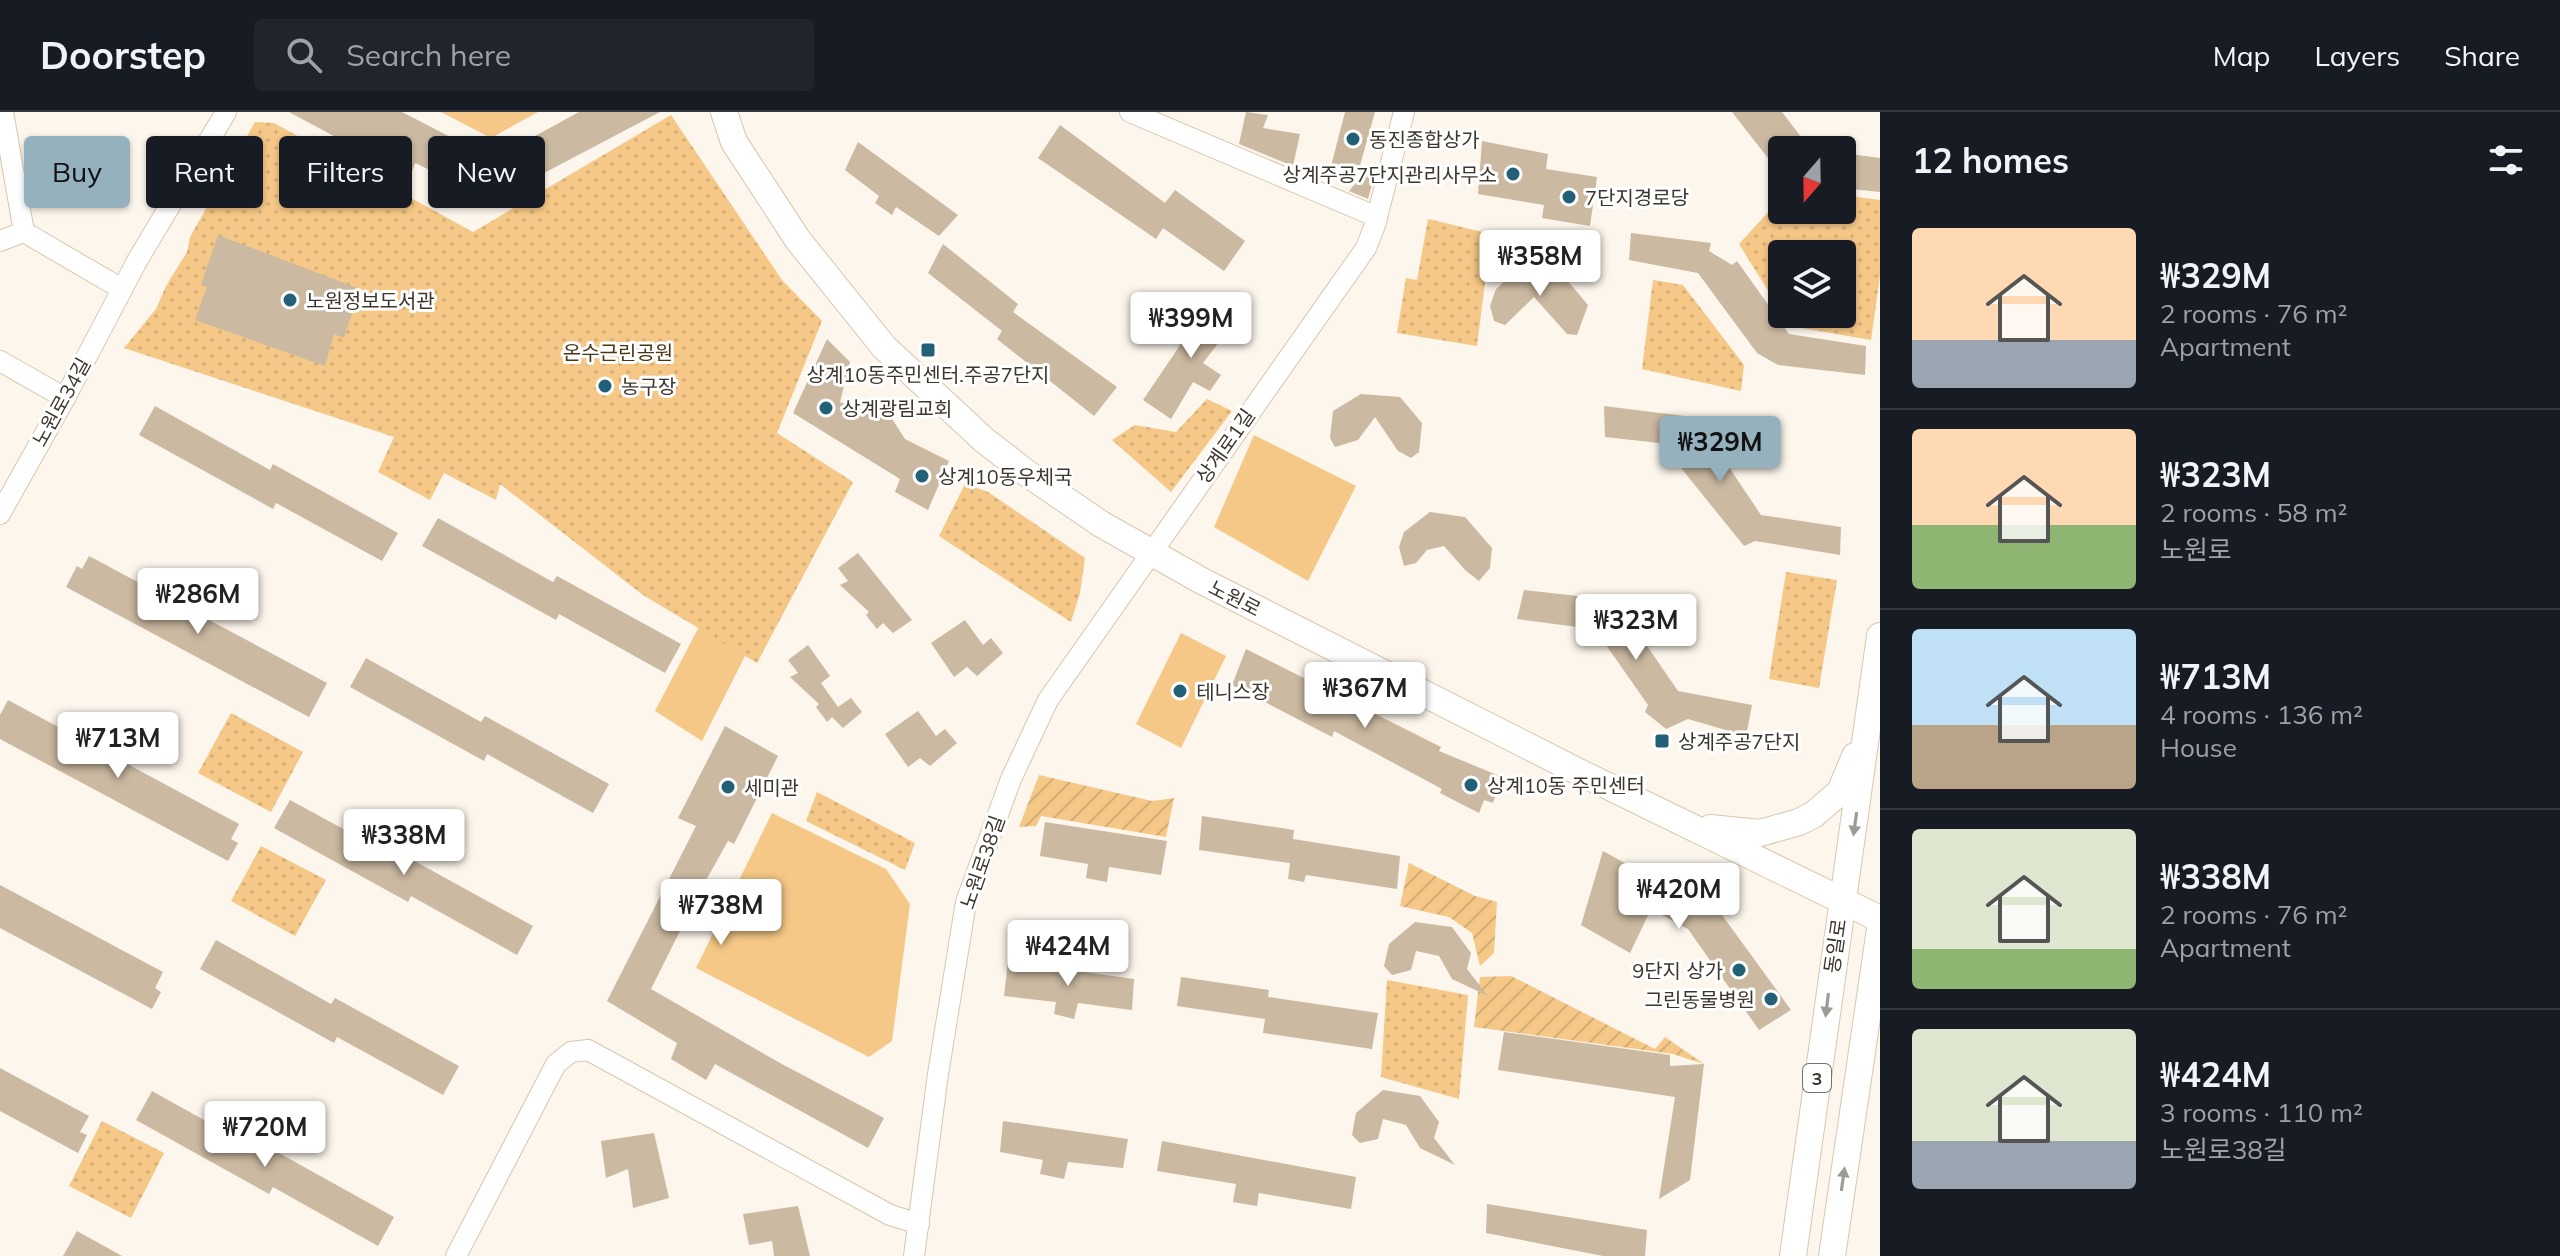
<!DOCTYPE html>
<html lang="en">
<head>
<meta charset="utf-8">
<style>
	:root { --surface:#171b24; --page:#20242c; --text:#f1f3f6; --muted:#9ea1a6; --line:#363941; --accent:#94b1bd }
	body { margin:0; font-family:Mulish,"Noto Sans KR",sans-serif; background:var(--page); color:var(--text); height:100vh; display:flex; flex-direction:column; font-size:30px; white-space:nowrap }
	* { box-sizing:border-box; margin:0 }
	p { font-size:26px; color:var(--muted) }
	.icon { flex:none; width:44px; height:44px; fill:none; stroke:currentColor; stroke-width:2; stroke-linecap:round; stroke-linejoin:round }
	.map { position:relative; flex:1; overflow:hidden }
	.sheet { display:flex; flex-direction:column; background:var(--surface); width:680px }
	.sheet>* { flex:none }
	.hud { position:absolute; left:24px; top:24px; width:760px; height:72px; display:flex; gap:16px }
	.needle { width:52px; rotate:200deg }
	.controls { position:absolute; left:1768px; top:24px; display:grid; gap:16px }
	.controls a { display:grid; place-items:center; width:88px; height:88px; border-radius:8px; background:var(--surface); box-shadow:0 2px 6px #0004; font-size:40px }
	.price { position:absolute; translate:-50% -68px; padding:0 18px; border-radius:8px; background:#fff; color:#222; font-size:26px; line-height:52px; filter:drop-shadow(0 2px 4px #0008) }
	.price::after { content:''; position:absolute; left:50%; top:48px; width:24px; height:18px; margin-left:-12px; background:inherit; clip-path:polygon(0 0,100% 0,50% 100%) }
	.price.current { background:var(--accent); color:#111 }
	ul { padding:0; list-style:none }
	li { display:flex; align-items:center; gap:24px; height:200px; padding:0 32px }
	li+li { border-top:2px solid var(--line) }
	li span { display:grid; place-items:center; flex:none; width:224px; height:160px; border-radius:8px; color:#555 }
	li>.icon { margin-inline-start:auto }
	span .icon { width:96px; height:96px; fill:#fffc; stroke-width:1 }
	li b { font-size:34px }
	h2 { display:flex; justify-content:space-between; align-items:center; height:96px; padding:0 32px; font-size:34px }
	.pill { padding:0 28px; border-radius:8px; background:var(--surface); box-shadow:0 2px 6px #0004; font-size:28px; line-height:72px }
	.pill.current { background:var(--accent); color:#111 }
	header { display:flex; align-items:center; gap:48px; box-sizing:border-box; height:112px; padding:0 40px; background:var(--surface); border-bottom:2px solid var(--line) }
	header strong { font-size:38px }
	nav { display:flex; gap:44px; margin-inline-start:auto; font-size:28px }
	.search { width:560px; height:72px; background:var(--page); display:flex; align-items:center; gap:20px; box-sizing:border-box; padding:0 28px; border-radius:8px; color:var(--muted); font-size:30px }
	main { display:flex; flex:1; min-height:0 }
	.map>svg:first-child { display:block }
	.grass { fill:#f6c887 }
	.park { fill:url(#park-dots) }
	.garden { fill:url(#garden-furrows) }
	.building { fill:#cbb9a1 }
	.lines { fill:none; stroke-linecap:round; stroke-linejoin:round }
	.minor-casing { stroke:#d8c6ad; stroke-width:22 }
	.major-casing { stroke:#d8c6ad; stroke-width:28 }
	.minor { stroke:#fff; stroke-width:20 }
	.major { stroke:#fff; stroke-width:26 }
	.oneway { fill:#9e9a96 }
	.poi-dot { fill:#226077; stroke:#fff; stroke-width:3 }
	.labels { text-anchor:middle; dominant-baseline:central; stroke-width:6; stroke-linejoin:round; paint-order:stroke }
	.shield { fill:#fff; stroke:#77726b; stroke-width:2 }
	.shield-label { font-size:18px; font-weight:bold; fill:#3d362c }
	.poi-label { font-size:20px; fill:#3d362c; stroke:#fff; text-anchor:start }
	.park-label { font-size:20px; fill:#4b3512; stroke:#fff }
	.street-label { font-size:20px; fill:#3d362c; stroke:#fff }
</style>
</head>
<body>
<header>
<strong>Doorstep</strong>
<div class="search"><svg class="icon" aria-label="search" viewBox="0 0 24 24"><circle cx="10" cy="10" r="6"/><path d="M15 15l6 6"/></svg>Search here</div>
<nav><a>Map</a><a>Layers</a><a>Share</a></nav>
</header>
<main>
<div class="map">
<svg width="1880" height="1144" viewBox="0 0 1880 1144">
	<defs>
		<pattern id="park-dots" width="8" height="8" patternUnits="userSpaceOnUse" patternTransform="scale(2)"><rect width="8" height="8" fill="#f6c887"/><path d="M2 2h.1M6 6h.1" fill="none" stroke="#d4ac75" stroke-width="1.8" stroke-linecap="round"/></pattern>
		<pattern id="garden-furrows" width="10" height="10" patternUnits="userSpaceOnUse" patternTransform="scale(2)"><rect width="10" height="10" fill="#f6c887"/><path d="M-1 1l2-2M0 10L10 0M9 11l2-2" fill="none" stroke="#d4ac75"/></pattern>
	</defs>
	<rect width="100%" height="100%" fill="#fdf6ec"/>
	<!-- grass -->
	<g class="grass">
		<path d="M441,0H538L491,26Z"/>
		<path d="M1254,323L1356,374L1308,469L1214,415Z"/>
		<path d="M777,481L702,629L655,599L703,507Z"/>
		<path d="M1181,521L1226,544L1181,636L1136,612Z"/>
		<path d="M772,701L886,757L910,792L892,929L869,945L696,856Z"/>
	</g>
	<!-- park -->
	<g class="park">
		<path d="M671,3L782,168L822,209L777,321L853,370L757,551L643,483L500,372L496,388L444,361L430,388L378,360L394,325L124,236L156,197L166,174L187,140L190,125L255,10L274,11L473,120Z"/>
		<path d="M1842,83L1880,88V164L1871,228L1790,214L1783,202H1842V142H1782V201L1739,132L1782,85V98H1842Z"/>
		<path d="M1428,107L1491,122L1477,234L1397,221L1406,166L1417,168Z"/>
		<path d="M1653,168L1683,173L1744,253L1741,279L1642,257Z"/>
		<path d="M1207,287L1232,299L1171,380L1112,328L1135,313L1176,320Z"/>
		<path d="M965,372L988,380L1085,446L1080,481L1071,510L939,424Z"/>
		<path d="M1786,460L1837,468L1819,576L1769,567Z"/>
		<path d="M231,601L303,640L271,700L198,661Z"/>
		<path d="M817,680L915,731L905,758L806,709Z"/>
		<path d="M261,734L326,768L295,824L231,789Z"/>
		<path d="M1387,868L1468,883L1459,987L1381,965Z"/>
		<path d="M102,1009L164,1041L131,1106L69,1074Z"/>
	</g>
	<!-- garden -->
	<g class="garden">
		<path d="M1039,663L1152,689L1174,686L1166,725L1041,704L1036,714L1019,715Z"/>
		<path d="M1409,751L1475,784L1497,790L1494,841L1480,854L1472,821L1449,805L1400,794Z"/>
		<path d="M1511,864L1655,937L1665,925L1704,952L1673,942L1474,915L1480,865Z"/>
	</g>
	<!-- building -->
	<g class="building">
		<path d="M289,0H402L493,47L579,0H660L493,88L415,51L410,65Z"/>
		<path d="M1246,0L1268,3L1263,16L1300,22L1293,54L1239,32Z"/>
		<path d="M1345,0H1375L1357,64L1331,54Z"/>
		<path d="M1732,0H1782L1811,38H1782V64Z"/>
		<path d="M1060,13L1165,91L1175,78L1245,129L1224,159L1163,116L1156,127L1038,46Z"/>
		<path d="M1482,29L1548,42L1546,57L1597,65L1590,114L1542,106L1544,93L1478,82Z"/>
		<path d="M858,30L958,103L939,124L896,95L892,103L875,91L879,84L845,58Z"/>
		<path d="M1842,41L1880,46V80L1842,76Z"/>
		<path d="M1364,61L1375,62L1368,87L1349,79Z"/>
		<path d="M1631,121L1711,131L1709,139L1732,153L1737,149L1789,222L1866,234L1865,263L1778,253L1757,241L1698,161L1629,148Z"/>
		<path d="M218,123L360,177L344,226L334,222L325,254L195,208L207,175L201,173Z"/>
		<path d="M943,132L1018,192L1013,200L1117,275L1094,304L997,227L1002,219L928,161Z"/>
		<path d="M1522,153L1561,161L1588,193L1577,223L1567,222L1534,185L1505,213L1494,209L1490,194L1496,177Z"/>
		<path d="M1212,186L1238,205L1203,251L1221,263L1210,279L1193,270L1171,307L1143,288Z"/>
		<path d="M827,227L850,250L840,290L892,307L905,327L949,349L928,398L895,380L900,367L793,301Z"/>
		<path d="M1361,282L1400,285L1422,311L1419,340L1411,346L1398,339L1375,305L1358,328L1335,335L1330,326L1333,299Z"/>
		<path d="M155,294L270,358L273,352L398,421L382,449L276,391L273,397L139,323Z"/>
		<path d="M1604,294L1684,304L1682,315L1705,336L1714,333L1761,403L1841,415L1840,443L1755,429L1744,434L1677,351L1695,335L1605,325Z"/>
		<path d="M1430,400L1465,405L1492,436L1490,456L1479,469L1465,458L1444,434L1427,438L1416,451L1404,454L1399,435L1404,420Z"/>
		<path d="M438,406L553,470L557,464L681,532L665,561L559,502L556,508L422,434Z"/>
		<path d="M858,441L912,508L893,521L883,511L877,517L866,503L869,500L840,473L848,469L838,456Z"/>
		<path d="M89,444L327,571L309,605L66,475L77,454L82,457Z"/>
		<path d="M1524,478L1605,487L1604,497L1623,516L1630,509L1678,579L1752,593L1746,624L1688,607L1666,617L1645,600L1648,593L1606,533L1585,516L1517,507Z"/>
		<path d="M965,508L983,533L991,526L1003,541L977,564L967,555L954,565L931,531Z"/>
		<path d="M808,533L830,564L821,571L838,595L851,586L862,600L843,616L832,605L827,610L816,595L819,592L790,565L798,561L788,548Z"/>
		<path d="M1246,537L1441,635L1439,639L1502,665L1493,691L1484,688L1479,701L1440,681L1442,677L1334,619L1332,625L1232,573Z"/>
		<path d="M366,546L481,610L485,604L609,672L593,701L487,642L484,649L350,575Z"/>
		<path d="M8,588L239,712L231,727L238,731L228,749L0,627V603Z"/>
		<path d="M918,599L936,624L945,617L957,631L930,654L920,646L908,655L885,622Z"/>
		<path d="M725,614L778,644L734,732L728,729L700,779L651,877L780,951L884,1006L868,1036L715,952L706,968L671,947L677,931L607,889L696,714L678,706Z"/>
		<path d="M290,688L406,751L409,746L533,814L517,843L411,784L408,790L274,716Z"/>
		<path d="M1202,704L1294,718L1293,727L1400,744L1397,777L1306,763L1304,770L1288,767L1290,751L1199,738Z"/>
		<path d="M1045,710L1167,729L1161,763L1109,755L1107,770L1086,766L1088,752L1040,744Z"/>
		<path d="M1603,739L1668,775L1669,769L1714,792L1791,898L1759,918L1688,817L1651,797L1630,841L1581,813Z"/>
		<path d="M0,773L163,860L155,876L161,880L152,897L0,816Z"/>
		<path d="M1415,810L1452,815L1471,841L1467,857L1488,884L1452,867L1439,844L1416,839L1411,858L1392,863L1384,854L1389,832Z"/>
		<path d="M216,828L331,892L335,886L459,954L443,983L337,925L334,931L200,857Z"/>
		<path d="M1008,849L1134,867L1132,898L1078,891L1074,907L1054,902L1056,890L1004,884Z"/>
		<path d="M1181,865L1269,878L1268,885L1378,901L1372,937L1263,921L1265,907L1177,894Z"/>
		<path d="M1504,920L1670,943V954L1704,952L1690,1068L1659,1087L1675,985L1498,958Z"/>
		<path d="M0,956L89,1004L80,1020L87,1023L78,1041L0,999Z"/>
		<path d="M1383,978L1420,984L1439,1010L1434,1026L1455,1053L1420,1036L1406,1013L1383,1007L1378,1027L1360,1031L1352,1023L1356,1001Z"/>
		<path d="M152,979L267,1043L270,1036L394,1105L378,1134L273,1075L269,1082L136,1008Z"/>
		<path d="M1003,1009L1128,1027L1123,1056L1068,1050L1064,1067L1040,1062L1043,1048L1000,1040Z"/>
		<path d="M654,1021L669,1086L633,1096L628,1057L606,1066L601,1029Z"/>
		<path d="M1162,1029L1356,1065L1351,1097L1259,1081L1257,1094L1233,1090L1236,1072L1157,1059Z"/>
		<path d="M1487,1092L1647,1118L1645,1144H1603L1486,1121Z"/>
		<path d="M798,1094L810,1144H774L772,1129L749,1133L743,1102Z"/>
		<path d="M77,1119L122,1144H63Z"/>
	</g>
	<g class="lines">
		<!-- minor casing -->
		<g class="minor-casing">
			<g id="minor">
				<path d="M3,0L24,120"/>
				<path d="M1130,0L1377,105"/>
				<path d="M24,120L122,177"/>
				<path d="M0,129L24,120"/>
				<path d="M0,249L65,286"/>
				<path d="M0,402L65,286L137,149L226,0"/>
				<path d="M456,1144L556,952L571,940L588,938L890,1103L919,1112"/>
				<path d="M914,1144L938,962L966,790L1011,667L1048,588L1366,136L1375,113L1404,0"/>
			</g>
		</g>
		<!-- major casing -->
		<g class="major-casing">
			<g id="major">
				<path d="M724,0L734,30L798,128L884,235L984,328L1028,362L1101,412L1202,469L1579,660L1880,807"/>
				<path d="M1710,716L1760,721L1799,710L1813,703L1840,680L1855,644"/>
				<path d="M1793,1144L1880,524"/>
				<path d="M1832,1144L1880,817"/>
			</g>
		</g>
		<!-- minor -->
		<use href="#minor" class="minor"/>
		<!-- major -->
		<use href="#major" class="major"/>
	</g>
	<!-- one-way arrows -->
	<defs><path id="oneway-solid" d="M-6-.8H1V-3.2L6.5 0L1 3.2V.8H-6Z" transform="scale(2)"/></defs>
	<g class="oneway">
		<use href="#oneway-solid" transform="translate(1855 712) rotate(98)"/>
		<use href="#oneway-solid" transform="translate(1827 893) rotate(97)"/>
		<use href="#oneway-solid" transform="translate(1843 1067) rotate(-82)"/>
	</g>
	<!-- markers -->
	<g class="poi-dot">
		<circle cx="1353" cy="27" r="8"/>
		<circle cx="1513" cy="62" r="8"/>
		<circle cx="1569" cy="85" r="8"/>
		<circle cx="290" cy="188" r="8"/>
		<rect x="920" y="230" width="16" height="16" rx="4"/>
		<circle cx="605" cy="274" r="8"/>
		<circle cx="826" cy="296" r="8"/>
		<circle cx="922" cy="364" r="8"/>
		<circle cx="1180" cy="579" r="8"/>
		<rect x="1654" y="621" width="16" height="16" rx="4"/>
		<circle cx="1471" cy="673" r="8"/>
		<circle cx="728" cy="675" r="8"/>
		<circle cx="1739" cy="858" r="8"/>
		<circle cx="1771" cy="887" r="8"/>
	</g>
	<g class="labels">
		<!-- shield labels -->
		<rect class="shield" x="1803" y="952" width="28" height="28" rx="6"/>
		<g class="shield-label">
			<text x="1817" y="966">3</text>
		</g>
		<!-- poi labels -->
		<g class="poi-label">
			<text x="1369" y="27">동진종합상가</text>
			<text x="1497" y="62" text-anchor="end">상계주공7단지관리사무소</text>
			<text x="1585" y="85">7단지경로당</text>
			<text x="306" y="188">노원정보도서관</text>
			<text x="928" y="262" text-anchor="middle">상계10동주민센터.주공7단지</text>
			<text x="621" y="274">농구장</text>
			<text x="842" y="296">상계광림교회</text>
			<text x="938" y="364">상계10동우체국</text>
			<text x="1196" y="579">테니스장</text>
			<text x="1678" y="629">상계주공7단지</text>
			<text x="1487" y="673">상계10동 주민센터</text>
			<text x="744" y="675">세미관</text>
			<text x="1723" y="858" text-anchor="end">9단지 상가</text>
			<text x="1755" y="887" text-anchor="end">그린동물병원</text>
		</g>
		<!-- park labels -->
		<g class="park-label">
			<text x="618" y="240">온수근린공원</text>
		</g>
		<!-- street labels -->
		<g class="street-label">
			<text transform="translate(61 290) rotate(-61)">노원로34길</text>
			<text transform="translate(1225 334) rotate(-55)">상계로1길</text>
			<text transform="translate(1235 486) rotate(27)">노원로</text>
			<text transform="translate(982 750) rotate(-71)">노원로38길</text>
			<text transform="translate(1835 834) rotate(-82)">동일로</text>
		</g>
	</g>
</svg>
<div class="controls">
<a><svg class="needle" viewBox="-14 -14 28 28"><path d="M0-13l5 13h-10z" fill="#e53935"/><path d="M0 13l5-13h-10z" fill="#9ea1a6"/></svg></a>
<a><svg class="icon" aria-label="layers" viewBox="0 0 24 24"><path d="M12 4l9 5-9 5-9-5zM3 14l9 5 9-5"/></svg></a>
</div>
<b class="price" style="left:1540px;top:186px">₩358M</b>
<b class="price" style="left:1191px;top:248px">₩399M</b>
<b class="price current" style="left:1720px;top:372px">₩329M</b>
<b class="price" style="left:198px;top:524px">₩286M</b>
<b class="price" style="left:1636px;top:550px">₩323M</b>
<b class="price" style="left:1365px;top:618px">₩367M</b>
<b class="price" style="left:118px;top:668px">₩713M</b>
<b class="price" style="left:404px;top:765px">₩338M</b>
<b class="price" style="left:1679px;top:819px">₩420M</b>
<b class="price" style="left:721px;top:835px">₩738M</b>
<b class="price" style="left:1068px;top:876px">₩424M</b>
<b class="price" style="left:265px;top:1057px">₩720M</b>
<div class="hud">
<a class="pill current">Buy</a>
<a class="pill">Rent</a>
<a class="pill">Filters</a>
<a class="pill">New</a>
</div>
</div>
<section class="sheet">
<h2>12 homes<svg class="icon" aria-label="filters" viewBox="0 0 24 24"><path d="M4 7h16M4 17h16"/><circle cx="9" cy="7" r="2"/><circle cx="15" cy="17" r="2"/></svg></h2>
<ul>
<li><span style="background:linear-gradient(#ffd9b3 70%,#9aa5b1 0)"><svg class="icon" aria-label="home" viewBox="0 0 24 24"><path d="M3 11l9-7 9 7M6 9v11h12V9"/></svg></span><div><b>₩329M</b><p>2 rooms · 76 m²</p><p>Apartment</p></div></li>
<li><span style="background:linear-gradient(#ffd9b3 60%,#8fb573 0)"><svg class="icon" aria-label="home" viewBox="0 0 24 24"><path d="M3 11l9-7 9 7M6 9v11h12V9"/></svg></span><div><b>₩323M</b><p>2 rooms · 58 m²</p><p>노원로</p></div></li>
<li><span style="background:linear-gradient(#bfe0f5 60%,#b9a48a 0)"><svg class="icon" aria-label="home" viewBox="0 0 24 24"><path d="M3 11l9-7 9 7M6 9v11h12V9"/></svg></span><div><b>₩713M</b><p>4 rooms · 136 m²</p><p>House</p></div></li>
<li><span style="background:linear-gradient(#dfe7d0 75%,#8fb573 0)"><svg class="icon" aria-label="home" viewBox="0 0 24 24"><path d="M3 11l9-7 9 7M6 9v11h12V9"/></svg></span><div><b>₩338M</b><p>2 rooms · 76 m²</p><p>Apartment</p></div></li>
<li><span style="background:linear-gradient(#dfe7d0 70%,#9aa5b1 0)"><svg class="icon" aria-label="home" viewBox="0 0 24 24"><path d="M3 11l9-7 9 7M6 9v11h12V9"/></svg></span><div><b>₩424M</b><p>3 rooms · 110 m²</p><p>노원로38길</p></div></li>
</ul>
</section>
</main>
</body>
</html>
